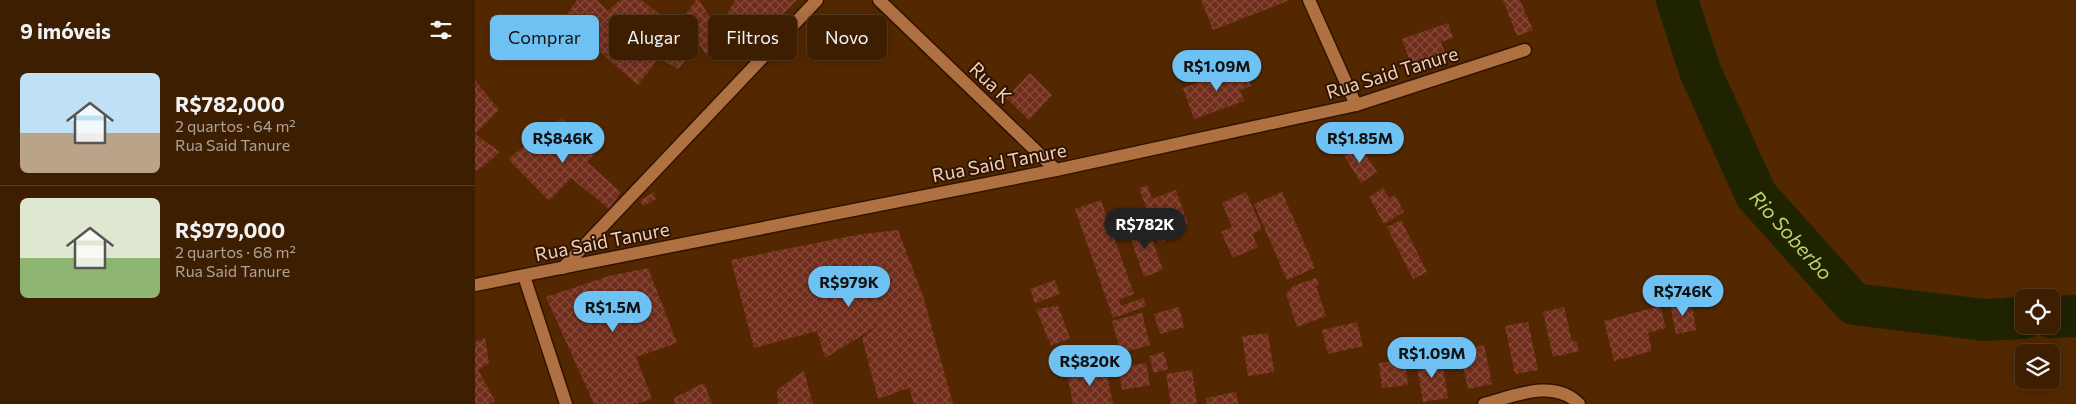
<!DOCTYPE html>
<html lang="pt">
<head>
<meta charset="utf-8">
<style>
	:root { --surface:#3e1e00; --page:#45270a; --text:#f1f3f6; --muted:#ada299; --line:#573c22; --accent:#6dc2f3 }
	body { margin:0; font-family:Commissioner,sans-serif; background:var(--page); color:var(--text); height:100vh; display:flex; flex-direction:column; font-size:19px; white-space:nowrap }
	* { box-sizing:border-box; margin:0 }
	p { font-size:16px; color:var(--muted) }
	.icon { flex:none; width:28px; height:28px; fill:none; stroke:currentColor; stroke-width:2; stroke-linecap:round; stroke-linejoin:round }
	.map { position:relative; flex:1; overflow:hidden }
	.sheet { display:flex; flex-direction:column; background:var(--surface); width:475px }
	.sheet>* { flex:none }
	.banner { position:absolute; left:15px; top:15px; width:475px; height:45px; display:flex; gap:10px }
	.fabs { position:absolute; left:1540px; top:289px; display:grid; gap:10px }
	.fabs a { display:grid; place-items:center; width:45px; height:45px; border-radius:8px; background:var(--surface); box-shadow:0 2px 12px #0003,0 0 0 1px var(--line); font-size:25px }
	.price { position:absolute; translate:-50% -42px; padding:0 11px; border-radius:18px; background:var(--accent); color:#111; font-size:16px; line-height:32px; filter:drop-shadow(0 1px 2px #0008) }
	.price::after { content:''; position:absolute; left:50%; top:30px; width:15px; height:11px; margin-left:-8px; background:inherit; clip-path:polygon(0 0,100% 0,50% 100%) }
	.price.selected { background:#222; color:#fff }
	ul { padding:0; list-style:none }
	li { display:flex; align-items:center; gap:15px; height:125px; padding:0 20px }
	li+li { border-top:1px solid var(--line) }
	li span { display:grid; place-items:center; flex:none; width:140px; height:100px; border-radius:8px; color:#555 }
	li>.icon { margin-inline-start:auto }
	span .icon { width:60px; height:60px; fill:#fffc; stroke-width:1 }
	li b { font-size:21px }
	h2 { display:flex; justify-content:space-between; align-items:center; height:60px; padding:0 20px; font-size:21px }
	.tag { padding:0 18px; border-radius:8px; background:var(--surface); box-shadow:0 2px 12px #0003,0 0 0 1px var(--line); font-size:18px; line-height:45px }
	.tag.selected { background:var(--accent); color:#111 }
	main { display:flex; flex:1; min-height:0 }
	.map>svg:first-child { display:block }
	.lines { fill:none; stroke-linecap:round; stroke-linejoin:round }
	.river { stroke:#1f2300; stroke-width:42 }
	.building { fill:url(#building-cross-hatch) }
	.street-casing { stroke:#311300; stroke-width:15 }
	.street { stroke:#af7042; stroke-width:12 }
	.labels { text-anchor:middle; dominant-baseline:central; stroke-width:4; stroke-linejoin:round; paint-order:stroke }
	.street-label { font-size:19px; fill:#f1ceb7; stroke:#2e1503 }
	.water-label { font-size:20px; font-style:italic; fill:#c3d070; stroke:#2e1503 }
</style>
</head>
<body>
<main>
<section class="sheet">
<h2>9 imóveis<svg class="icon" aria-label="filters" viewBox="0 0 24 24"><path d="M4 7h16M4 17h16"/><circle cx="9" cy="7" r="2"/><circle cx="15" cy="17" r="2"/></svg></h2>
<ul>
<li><span style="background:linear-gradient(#bfe0f5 60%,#b9a48a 0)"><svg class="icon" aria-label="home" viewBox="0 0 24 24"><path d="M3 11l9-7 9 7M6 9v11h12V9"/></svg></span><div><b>R$782,000</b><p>2 quartos · 64 m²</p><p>Rua Said Tanure</p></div></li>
<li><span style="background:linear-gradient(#dfe7d0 60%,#8fb573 0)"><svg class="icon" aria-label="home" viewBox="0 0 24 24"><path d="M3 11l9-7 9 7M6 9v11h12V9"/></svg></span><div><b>R$979,000</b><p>2 quartos · 68 m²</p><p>Rua Said Tanure</p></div></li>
</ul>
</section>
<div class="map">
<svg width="1601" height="404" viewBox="0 0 1601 404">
	<defs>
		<pattern id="building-cross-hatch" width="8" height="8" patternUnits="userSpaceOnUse" patternTransform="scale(1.25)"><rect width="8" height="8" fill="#712d1b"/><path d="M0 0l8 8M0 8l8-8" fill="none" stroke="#864a3a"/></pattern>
	</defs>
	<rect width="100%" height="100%" fill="#532800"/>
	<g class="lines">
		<!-- river -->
		<g class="river">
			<path id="s1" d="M1202,0L1225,71L1281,195L1379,304L1509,320L1549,318"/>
			<path d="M1576,317L1601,316"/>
		</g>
	</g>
	<!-- building -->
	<g class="building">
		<path d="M102,0H122L133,11L145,0H166L202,27L221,0H224L243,30L231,55L224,44L203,69L184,58L163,85L88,20Z"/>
		<path d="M260,0H322L273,49L243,30Z"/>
		<path d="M726,0H815L738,30Z"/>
		<path d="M1028,0H1045L1058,30L1042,36Z"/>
		<path d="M973,23L978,38L966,42L972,58L938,70L927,39Z"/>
		<path d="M768,65L776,86L765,90L769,101L719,119L708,88Z"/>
		<path d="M555,73L577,95L554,120L531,98Z"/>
		<path d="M0,80L24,110L0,134Z"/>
		<path d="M86,118L124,150L112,162L146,192L134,209L96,178L74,201L33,159Z"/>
		<path d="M0,134L25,152L2,171L0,169Z"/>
		<path d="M880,146L884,152L888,150L902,172L886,183L868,154Z"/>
		<path d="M672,185L677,199L701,190L713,224L690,232L692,240L684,243L664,188Z"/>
		<path d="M908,188L914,198L920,195L929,212L909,224L894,197Z"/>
		<path d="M179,192L181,199L168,206L165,201Z"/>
		<path d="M771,192L787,229L777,234L783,247L758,258L746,232L757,227L747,203Z"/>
		<path d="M807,192L840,268L812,280L779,204Z"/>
		<path d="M626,200L659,294L644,300L646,306L668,298L672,306L638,318L600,209Z"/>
		<path d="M926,220L952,272L938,279L912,227Z"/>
		<path d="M671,223L688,270L669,277L653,230Z"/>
		<path d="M423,230L448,296L478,404H439L434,388L403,399L387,338L404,325L350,358L342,331L279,348L256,260L381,235Z"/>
		<path d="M173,268L202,343L161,357L177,399L161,404H119L71,297L134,276Z"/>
		<path d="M841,278L844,285L841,286L851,316L822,327L811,294L818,286Z"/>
		<path d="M580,280L585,294L560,303L555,289Z"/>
		<path d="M1216,301L1221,330L1201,334L1195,305Z"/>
		<path d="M583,306L595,338L576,346L561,309Z"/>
		<path d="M1185,306L1191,328L1173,333L1177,351L1139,361L1129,321Z"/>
		<path d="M704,307L709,327L685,334L679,314Z"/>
		<path d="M1089,307L1097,341L1102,342L1104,351L1078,357L1068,312Z"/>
		<path d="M667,313L675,345L646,353L637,321Z"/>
		<path d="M882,322L888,346L853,354L847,330Z"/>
		<path d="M1053,322L1063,370L1040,374L1030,326Z"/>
		<path d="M793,333L799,372L773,376L767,336Z"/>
		<path d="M10,338L14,363L3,370L20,401L14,404H0V342Z"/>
		<path d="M1009,345L1017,384L993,389L985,351Z"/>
		<path d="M689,352L693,369L679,373L674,356Z"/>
		<path d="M966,356L973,398L948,402L941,360Z"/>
		<path d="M930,360L933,385L907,388L904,363Z"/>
		<path d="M671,363L675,385L647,390L643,368Z"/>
		<path d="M630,366L638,404H598L592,373Z"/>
		<path d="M717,370L722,404H696L691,374Z"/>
		<path d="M329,371L338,404H303L302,390Z"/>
		<path d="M229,383L237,404H200L199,398Z"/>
		<path d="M761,392L763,404H732L731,398Z"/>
	</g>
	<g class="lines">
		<!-- street casing -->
		<g class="street-casing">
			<g id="street">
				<path d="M404,0L581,170"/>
				<path d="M834,0L881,105"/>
				<path d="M88,268L342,0"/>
				<path d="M49,276L91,404"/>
				<path d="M0,285L581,170L881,105L1050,50"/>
				<path d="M1009,404C1039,396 1079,378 1104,404"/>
			</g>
		</g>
		<!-- street -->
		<use href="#street" class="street"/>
	</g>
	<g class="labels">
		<!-- street labels -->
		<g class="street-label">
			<text transform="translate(917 72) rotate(-17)">Rua Said Tanure</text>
			<text transform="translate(516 82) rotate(44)">Rua K</text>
			<text transform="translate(524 162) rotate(-11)">Rua Said Tanure</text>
			<text transform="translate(127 241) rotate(-11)">Rua Said Tanure</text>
		</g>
		<!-- water labels -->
		<g class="water-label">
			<text stroke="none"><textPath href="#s1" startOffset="264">Rio Soberbo</textPath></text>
		</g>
	</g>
</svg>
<div class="fabs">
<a><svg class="icon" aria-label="locate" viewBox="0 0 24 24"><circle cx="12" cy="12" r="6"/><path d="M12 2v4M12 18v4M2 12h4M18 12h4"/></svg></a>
<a><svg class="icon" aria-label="layers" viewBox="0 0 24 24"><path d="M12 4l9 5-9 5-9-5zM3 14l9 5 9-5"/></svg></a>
</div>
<b class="price" style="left:742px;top:92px">R$1.09M</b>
<b class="price" style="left:88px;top:164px">R$846K</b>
<b class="price" style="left:885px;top:164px">R$1.85M</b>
<b class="price selected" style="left:670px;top:250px">R$782K</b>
<b class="price" style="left:374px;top:308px">R$979K</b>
<b class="price" style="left:1208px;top:317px">R$746K</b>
<b class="price" style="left:138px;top:333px">R$1.5M</b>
<b class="price" style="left:957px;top:379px">R$1.09M</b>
<b class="price" style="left:615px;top:387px">R$820K</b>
<div class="banner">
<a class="tag selected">Comprar</a>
<a class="tag">Alugar</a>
<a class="tag">Filtros</a>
<a class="tag">Novo</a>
</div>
</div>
</main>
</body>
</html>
